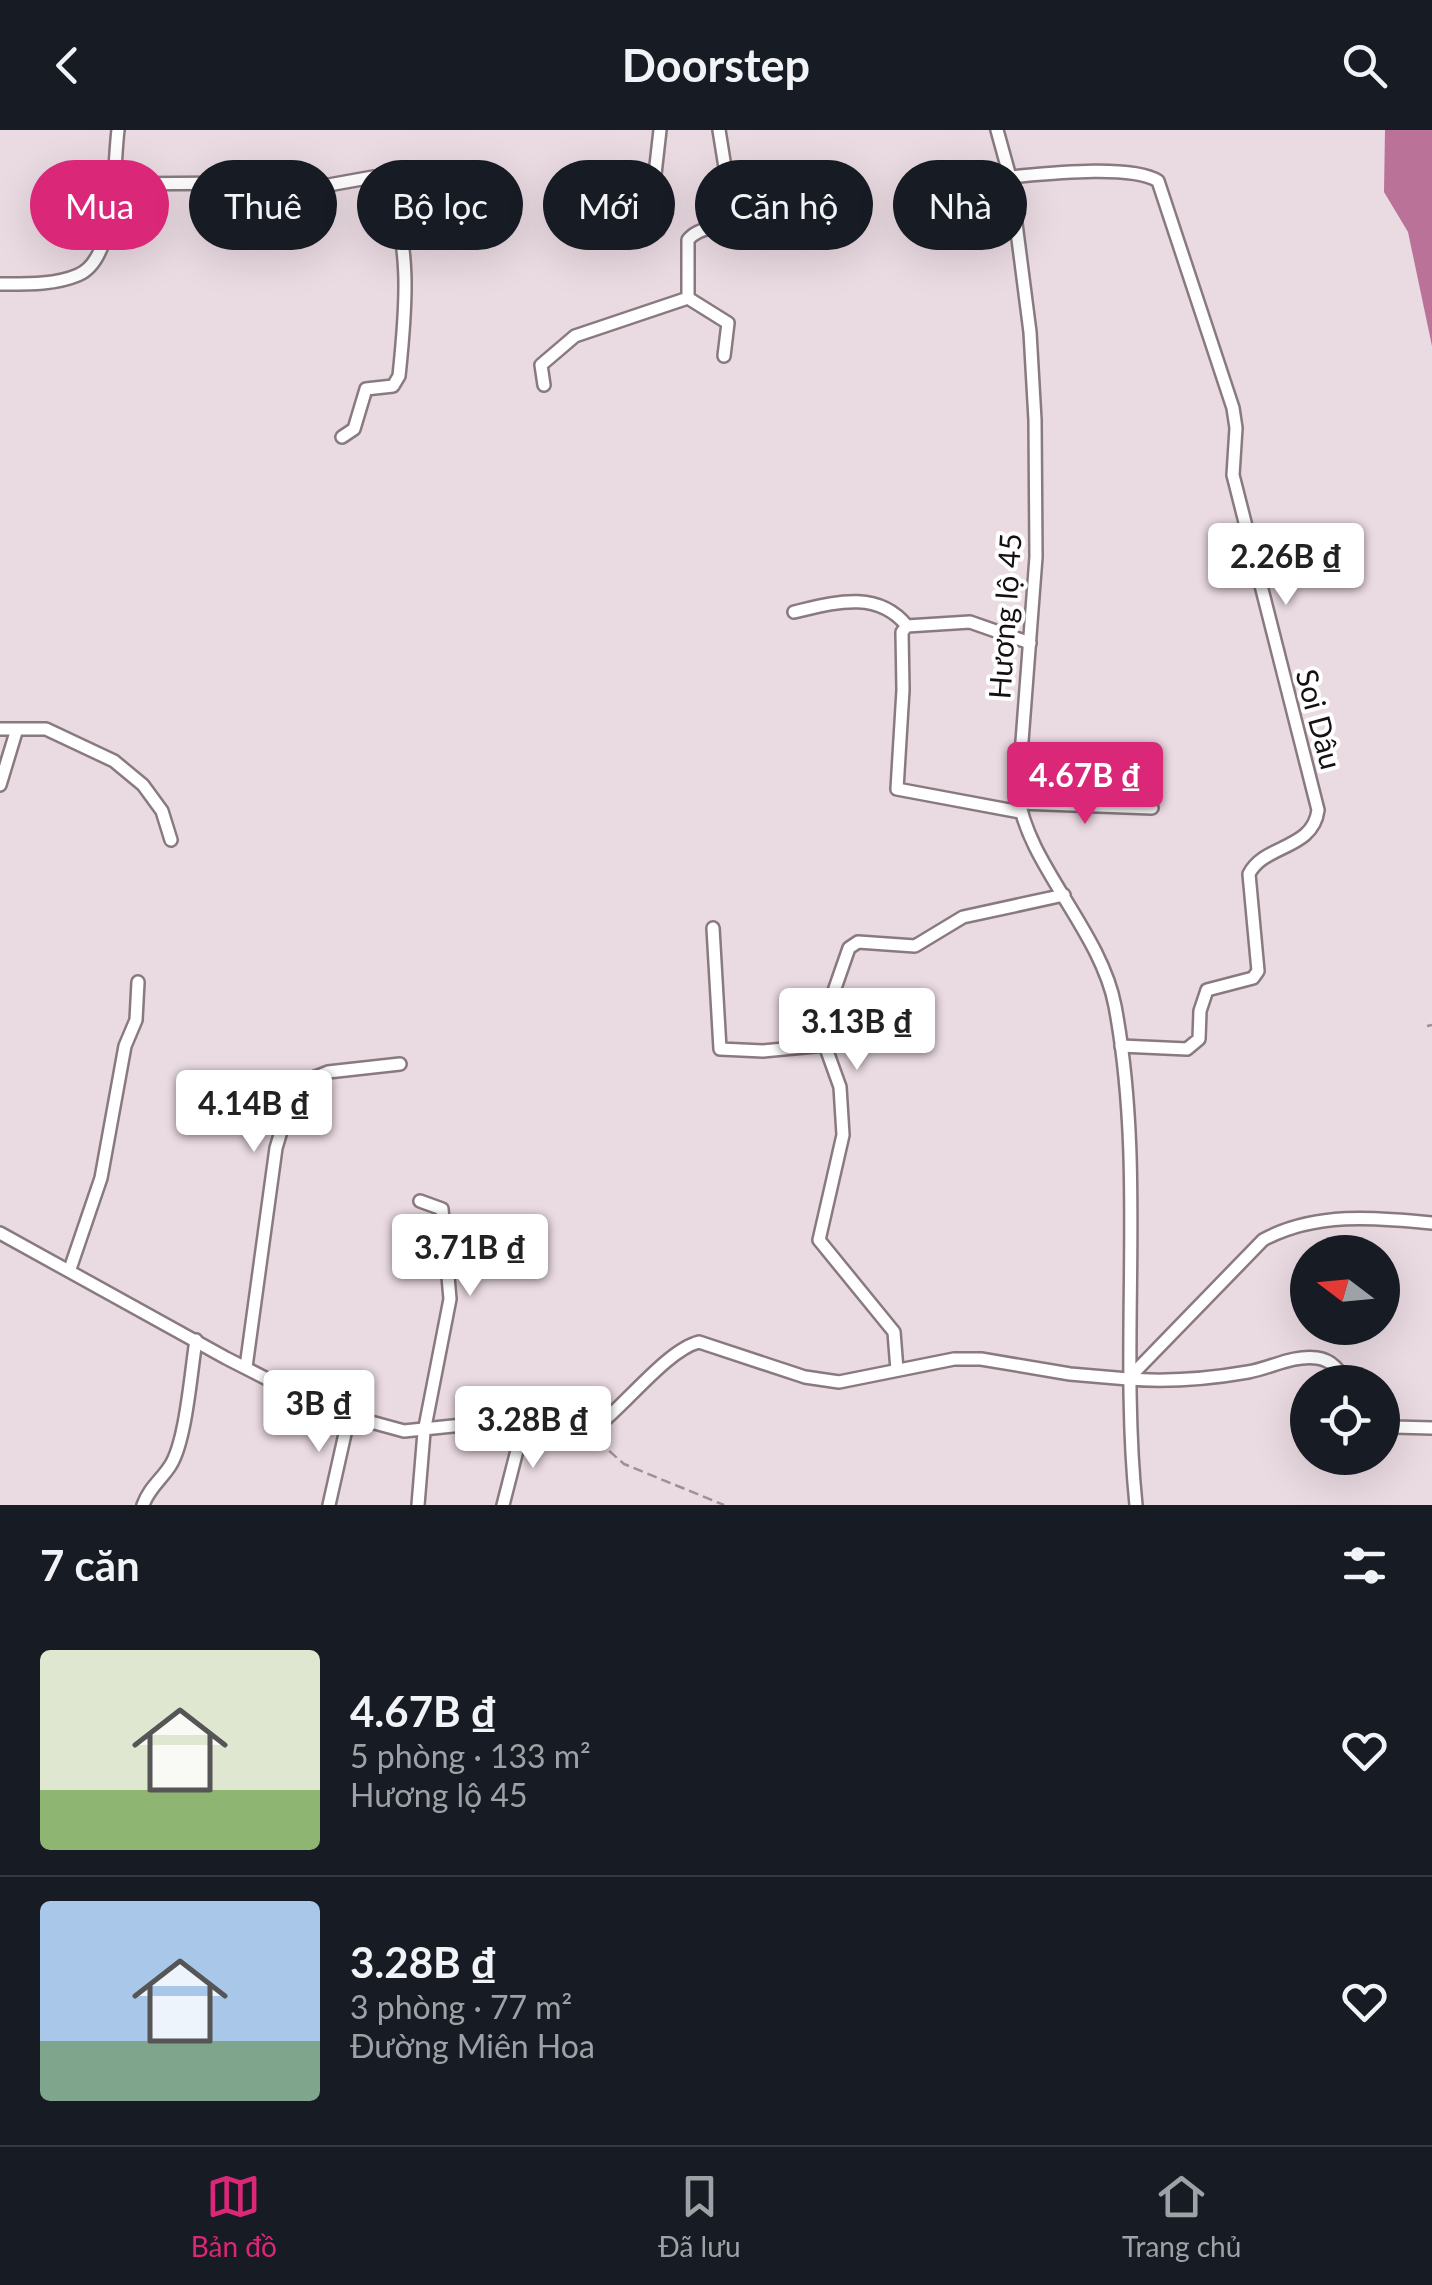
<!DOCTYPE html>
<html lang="vi">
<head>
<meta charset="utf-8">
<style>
	:root { --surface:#171b24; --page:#242831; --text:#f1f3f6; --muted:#9ea1a6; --line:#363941; --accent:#db2777 }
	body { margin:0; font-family:Lato,sans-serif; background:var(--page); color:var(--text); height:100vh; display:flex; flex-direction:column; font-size:38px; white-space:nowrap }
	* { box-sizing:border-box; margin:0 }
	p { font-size:32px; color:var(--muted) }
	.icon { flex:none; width:55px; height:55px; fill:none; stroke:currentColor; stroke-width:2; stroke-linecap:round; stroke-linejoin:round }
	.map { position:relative; height:1375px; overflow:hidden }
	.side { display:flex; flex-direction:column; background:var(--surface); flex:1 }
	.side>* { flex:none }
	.hud { position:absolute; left:30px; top:30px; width:1372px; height:90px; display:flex; gap:20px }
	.needle { width:65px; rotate:286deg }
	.buttons { position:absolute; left:1290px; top:1105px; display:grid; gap:20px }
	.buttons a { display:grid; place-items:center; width:110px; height:110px; border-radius:50%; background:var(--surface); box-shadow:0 10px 40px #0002; font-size:50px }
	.price { position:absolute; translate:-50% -85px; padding:0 22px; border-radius:10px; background:#fff; color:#222; font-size:32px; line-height:65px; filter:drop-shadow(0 2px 5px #0008) }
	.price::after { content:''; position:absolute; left:50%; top:60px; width:30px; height:22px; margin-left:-15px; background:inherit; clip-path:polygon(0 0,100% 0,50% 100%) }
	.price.on { background:var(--accent); color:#fff }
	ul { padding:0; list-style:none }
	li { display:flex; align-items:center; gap:30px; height:250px; padding:0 40px }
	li+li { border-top:2px solid var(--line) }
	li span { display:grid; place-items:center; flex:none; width:280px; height:200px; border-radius:10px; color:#555 }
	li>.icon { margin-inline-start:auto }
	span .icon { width:120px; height:120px; fill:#fffc; stroke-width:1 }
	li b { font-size:42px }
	h2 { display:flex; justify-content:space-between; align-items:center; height:120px; padding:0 40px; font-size:42px }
	.tag { padding:0 35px; border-radius:45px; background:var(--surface); box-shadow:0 10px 40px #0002; font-size:35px; line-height:90px }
	.tag.on { background:var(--accent); color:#fff }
	header { display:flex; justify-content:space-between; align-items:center; height:130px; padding:0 40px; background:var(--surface); font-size:45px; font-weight:700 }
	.tab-bar { display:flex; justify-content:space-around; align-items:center; height:140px; border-top:2px solid var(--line); background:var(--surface); font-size:28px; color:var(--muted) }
	.tab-bar a { display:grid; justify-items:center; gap:5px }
	.tab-bar .on { color:var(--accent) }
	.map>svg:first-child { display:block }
	.water { fill:#bb7299 }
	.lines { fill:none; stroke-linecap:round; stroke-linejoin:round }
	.minor-casing { stroke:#897a81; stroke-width:16 }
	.path { stroke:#9d9097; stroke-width:2.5; stroke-dasharray:10 5; stroke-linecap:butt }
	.minor { stroke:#fff; stroke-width:11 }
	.labels { text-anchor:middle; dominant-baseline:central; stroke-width:8; stroke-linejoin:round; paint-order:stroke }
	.street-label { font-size:30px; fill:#161013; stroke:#fff }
</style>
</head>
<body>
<header><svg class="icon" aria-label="back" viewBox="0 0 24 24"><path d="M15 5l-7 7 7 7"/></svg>Doorstep<svg class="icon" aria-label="search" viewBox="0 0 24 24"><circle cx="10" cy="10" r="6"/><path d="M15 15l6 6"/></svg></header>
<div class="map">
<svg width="1432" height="1375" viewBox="0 0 1432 1375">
	<rect width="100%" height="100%" fill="#eadae2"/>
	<!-- water -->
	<path class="water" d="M1385,0H1432V216L1408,102L1384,62Z"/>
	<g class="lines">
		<!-- minor casing -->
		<g class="minor-casing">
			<g id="minor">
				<path d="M997,0L1010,47L1030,202L1035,290L1036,427L1018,664C1026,733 1101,801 1115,876C1146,1041 1119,1209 1136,1375"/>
				<path d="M1010,47C1044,44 1130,34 1158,51L1233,278L1236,298L1233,345L1318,680C1313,720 1264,714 1249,744L1258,841L1253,848L1207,860L1200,881L1199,909L1187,919L1121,916"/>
				<path d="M112,54L243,53L312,58L373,47L380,51C415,101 405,188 399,246L393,256L366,259L354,299L342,307"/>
				<path d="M658,100L654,53L660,0"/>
				<path d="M0,154C25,154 55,155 78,145C117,129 113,38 118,0"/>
				<path d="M688,168L728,193L724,226"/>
				<path d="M544,255L541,235L575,206L688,168V110C699,96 720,99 733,87L719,0"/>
				<path d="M794,482C833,473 877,459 907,496"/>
				<path d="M0,599H46L114,631L143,655L162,681L171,710"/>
				<path d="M0,655L16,602"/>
				<path d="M1019,673L1152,678"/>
				<path d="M1020,682L897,659L903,560L902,502L907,496L970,492L1030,513"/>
				<path d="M713,798L720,919L763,921L825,915"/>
				<path d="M0,1103L226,1228L316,1274L349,1286L404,1301L492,1292L589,1303C621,1281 666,1220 699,1212L805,1247L839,1252L954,1229H981L1070,1244L1128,1249L1263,1110C1314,1082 1375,1087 1432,1093"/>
				<path d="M70,1139L101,1048L125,916L136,890L138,852"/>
				<path d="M246,1237L276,1018L295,955L328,942L400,934"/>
				<path d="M897,1240L894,1202L819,1110L843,1005L840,957L822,907L826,884L849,818L858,812L915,816L963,787L1064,765"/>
				<path d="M1128,1249C1168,1252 1208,1249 1248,1242C1271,1238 1292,1225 1317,1228C1332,1230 1339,1240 1346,1252"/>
				<path d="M1382,1293L1394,1297L1432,1298"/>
				<path d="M143,1375C149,1358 161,1350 170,1336C186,1312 191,1241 196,1210"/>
				<path d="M329,1375L349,1286"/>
				<path d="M418,1375L424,1302L450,1169L442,1079L420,1071"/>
				<path d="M503,1375L523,1297"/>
			</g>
		</g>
		<!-- path -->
		<g class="path">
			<path d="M1427,896L1432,895"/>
			<path d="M598,1311L624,1334L724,1375"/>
		</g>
		<!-- minor -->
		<use href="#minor" class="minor"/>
	</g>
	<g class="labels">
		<!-- street labels -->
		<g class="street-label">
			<text transform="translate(1004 486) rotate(-86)">Hương lộ 45</text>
			<text transform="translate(1320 589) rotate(75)">Soi Dâu</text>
		</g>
	</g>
</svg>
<div class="buttons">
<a><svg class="needle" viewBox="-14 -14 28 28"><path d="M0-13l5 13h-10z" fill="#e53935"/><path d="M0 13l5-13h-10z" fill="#9ea1a6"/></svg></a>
<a><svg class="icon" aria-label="locate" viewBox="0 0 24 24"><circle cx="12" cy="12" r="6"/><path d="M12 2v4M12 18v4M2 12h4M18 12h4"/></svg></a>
</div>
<b class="price" style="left:1286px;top:478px">2.26B ₫</b>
<b class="price on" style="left:1085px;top:697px">4.67B ₫</b>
<b class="price" style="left:857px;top:943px">3.13B ₫</b>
<b class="price" style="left:254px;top:1025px">4.14B ₫</b>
<b class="price" style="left:470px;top:1169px">3.71B ₫</b>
<b class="price" style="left:319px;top:1325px">3B ₫</b>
<b class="price" style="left:533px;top:1341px">3.28B ₫</b>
<div class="hud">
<a class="tag on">Mua</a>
<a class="tag">Thuê</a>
<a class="tag">Bộ lọc</a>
<a class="tag">Mới</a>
<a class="tag">Căn hộ</a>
<a class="tag">Nhà</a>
</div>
</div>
<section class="side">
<h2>7 căn<svg class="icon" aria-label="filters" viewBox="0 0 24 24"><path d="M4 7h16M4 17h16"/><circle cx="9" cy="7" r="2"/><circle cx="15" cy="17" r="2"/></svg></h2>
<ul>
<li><span style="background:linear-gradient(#dfe7d0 70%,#8fb573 0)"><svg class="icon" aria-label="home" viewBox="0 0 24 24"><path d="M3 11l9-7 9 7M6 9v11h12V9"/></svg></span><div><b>4.67B ₫</b><p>5 phòng · 133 m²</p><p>Hương lộ 45</p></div><svg class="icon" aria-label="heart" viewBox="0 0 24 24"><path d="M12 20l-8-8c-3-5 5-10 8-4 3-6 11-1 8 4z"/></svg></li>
<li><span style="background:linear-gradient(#a9c7e8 70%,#7fa58c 0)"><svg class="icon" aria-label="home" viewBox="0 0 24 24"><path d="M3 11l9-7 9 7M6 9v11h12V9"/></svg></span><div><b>3.28B ₫</b><p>3 phòng · 77 m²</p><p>Đường Miên Hoa</p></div><svg class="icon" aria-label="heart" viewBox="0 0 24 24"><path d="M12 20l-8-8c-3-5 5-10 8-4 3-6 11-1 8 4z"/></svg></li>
</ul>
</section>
<nav class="tab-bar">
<a class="on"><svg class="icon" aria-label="map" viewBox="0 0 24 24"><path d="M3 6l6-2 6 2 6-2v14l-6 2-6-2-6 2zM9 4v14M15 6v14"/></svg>Bản đồ</a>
<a><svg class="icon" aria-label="saved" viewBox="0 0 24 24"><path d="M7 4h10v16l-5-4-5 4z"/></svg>Đã lưu</a>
<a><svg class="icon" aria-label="home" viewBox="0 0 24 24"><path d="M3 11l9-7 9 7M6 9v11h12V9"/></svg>Trang chủ</a>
</nav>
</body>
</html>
